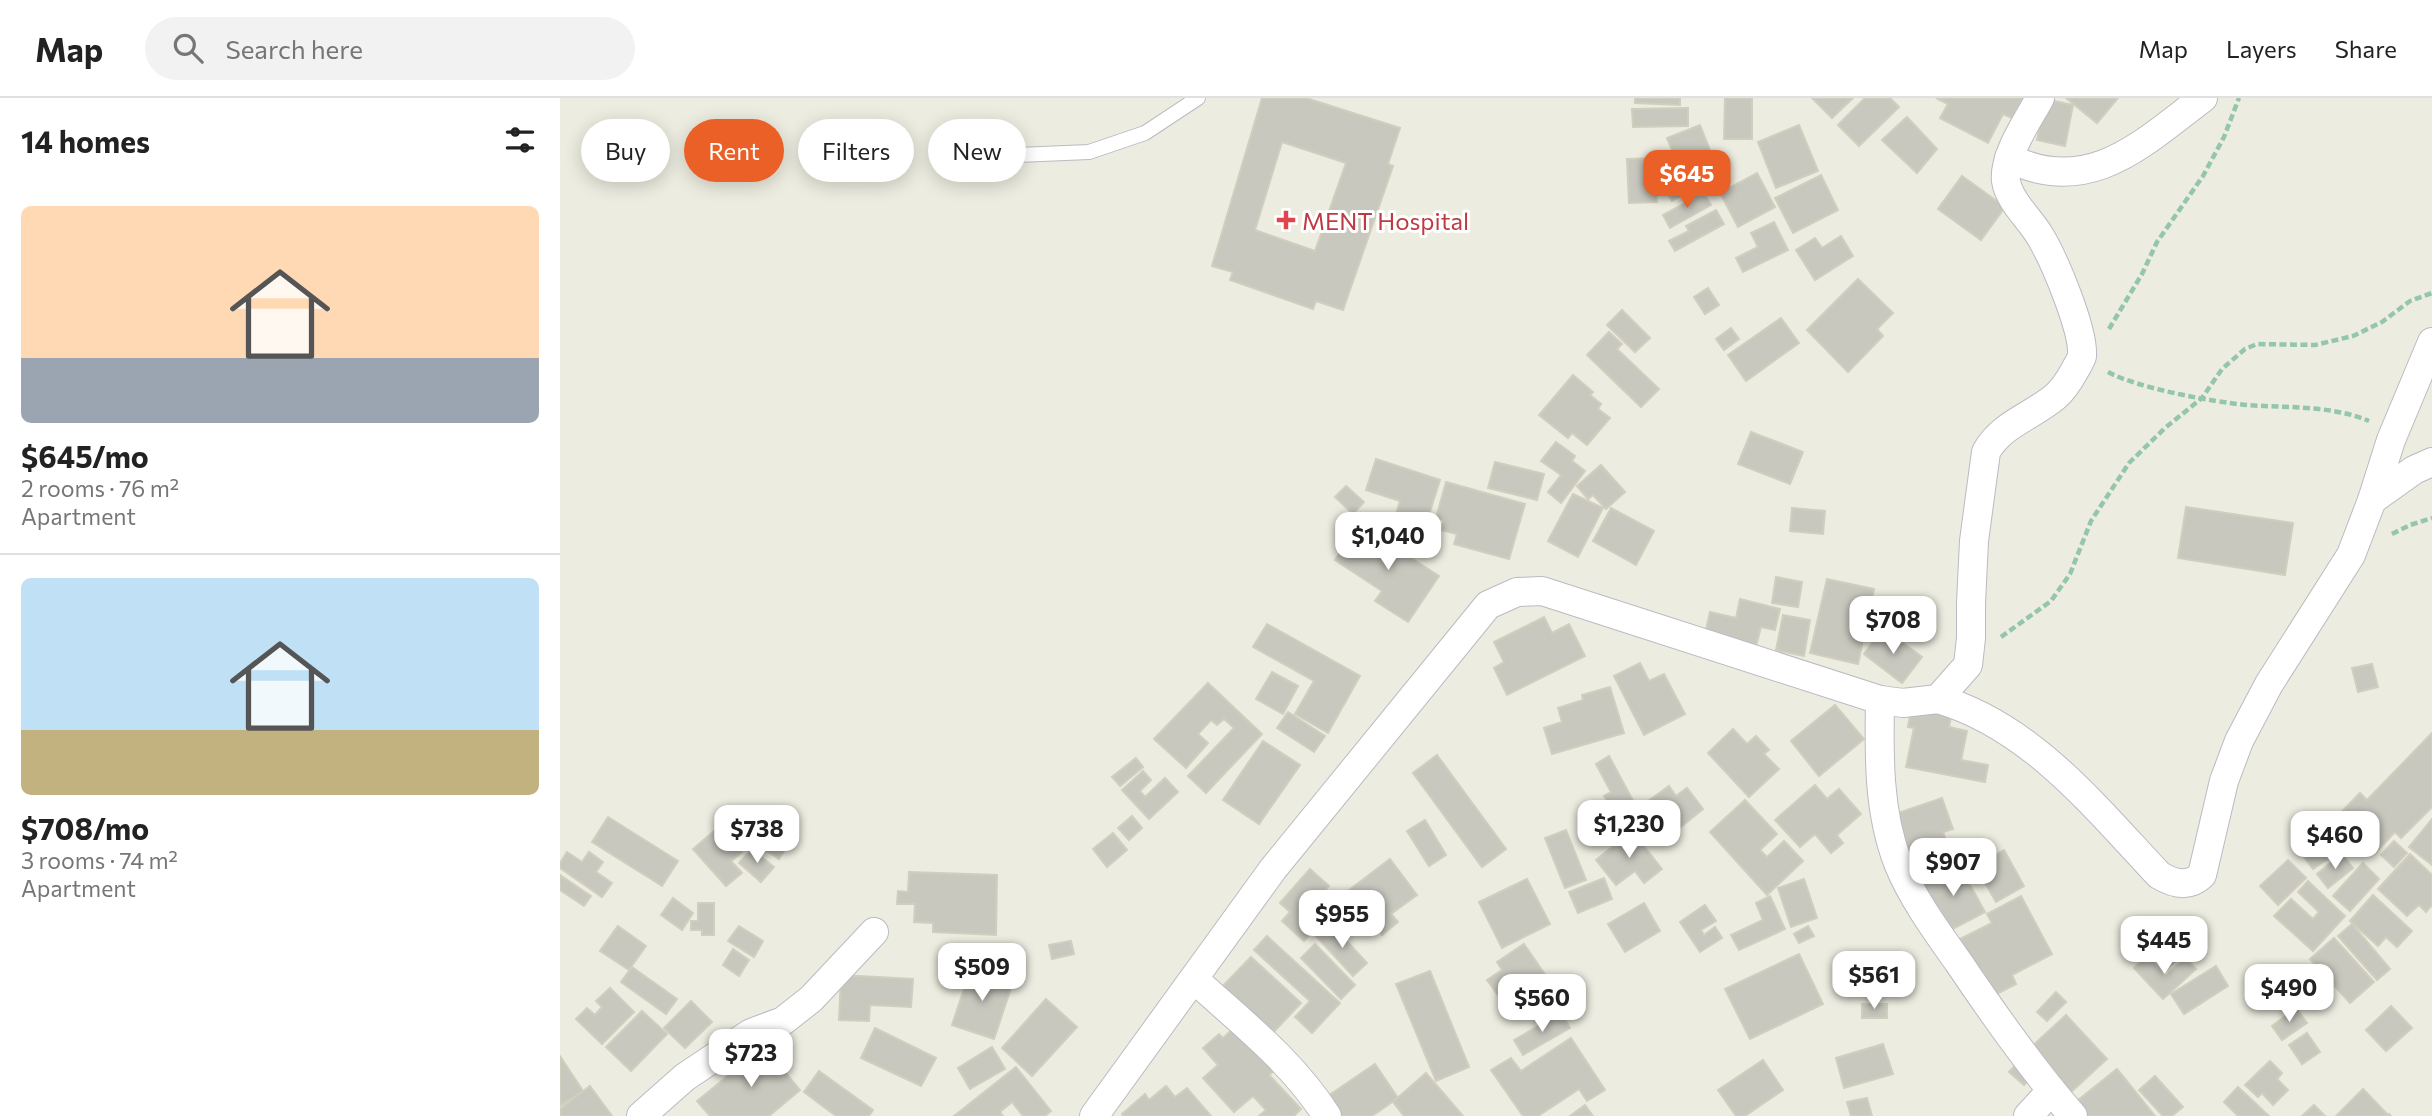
<!DOCTYPE html>
<html lang="en">
<head>
<meta charset="utf-8">
<style>
	:root { --surface:#fff; --page:#f2f2f2; --text:#222; --muted:#767676; --line:#e0e0e0; --accent:#ea6027 }
	body { margin:0; font-family:Commissioner,sans-serif; background:var(--page); color:var(--text); height:100vh; display:flex; flex-direction:column; font-size:26px; white-space:nowrap }
	* { box-sizing:border-box; margin:0 }
	p { font-size:23px; color:var(--muted) }
	.icon { flex:none; width:38px; height:38px; fill:none; stroke:currentColor; stroke-width:2; stroke-linecap:round; stroke-linejoin:round }
	.map { position:relative; flex:1; overflow:hidden }
	.details { display:flex; flex-direction:column; background:var(--surface); width:560px }
	.details>* { flex:none }
	.guide { position:absolute; left:21px; top:21px; width:665px; height:63px; display:flex; gap:14px }
	.price { position:absolute; translate:-50% -60px; padding:0 16px; border-radius:14px; background:#fff; color:#222; font-size:23px; line-height:46px; filter:drop-shadow(0 2px 4px #0008) }
	.price::after { content:''; position:absolute; left:50%; top:42px; width:21px; height:16px; margin-left:-10px; background:inherit; clip-path:polygon(0 0,100% 0,50% 100%) }
	.price.selected { background:var(--accent); color:#fff }
	ul { padding:0; list-style:none }
	li { display:grid; align-content:center; gap:14px; height:371px; padding:0 21px }
	li+li { border-top:2px solid var(--line) }
	li span { display:grid; place-items:center; height:217px; border-radius:10px; color:#555 }
	li>.icon { margin-inline-start:auto }
	span .icon { width:126px; height:126px; fill:#fffc; stroke-width:1 }
	li b { font-size:30px }
	h2 { display:flex; justify-content:space-between; align-items:center; height:84px; padding:0 21px; font-size:30px }
	.chip { padding:0 24px; border-radius:32px; background:var(--surface); box-shadow:0 4px 18px #0003; font-size:24px; line-height:63px }
	.chip.selected { background:var(--accent); color:#fff }
	header { display:flex; align-items:center; gap:42px; box-sizing:border-box; height:98px; padding:0 35px; background:var(--surface); border-bottom:2px solid var(--line) }
	header strong { font-size:33px }
	nav { display:flex; gap:38px; margin-inline-start:auto; font-size:24px }
	.search { width:490px; height:63px; background:var(--page); display:flex; align-items:center; gap:18px; box-sizing:border-box; padding:0 24px; border-radius:38px; color:var(--muted); font-size:26px }
	main { display:flex; flex:1; min-height:0 }
	.map>svg:first-child { display:block }
	.building { fill:#c9c8bf; stroke:#d0cfbe; stroke-width:2; fill-rule:evenodd }
	.lines { fill:none; stroke-linecap:round; stroke-linejoin:round }
	.lane-casing { stroke:#babbc2; stroke-width:16 }
	.street-casing { stroke:#babbc2; stroke-width:30 }
	.path { stroke:#94c5ad; stroke-width:4.5; stroke-dasharray:7 3.5; stroke-linecap:butt }
	.lane { stroke:#fff; stroke-width:14 }
	.street { stroke:#fff; stroke-width:28 }
	.health-dot { fill:#e0444e; stroke:#fff; stroke-width:2.5 }
	.labels { text-anchor:middle; dominant-baseline:central; stroke-width:6; stroke-linejoin:round; paint-order:stroke }
	.health-label { font-size:24px; fill:#be3a42; stroke:#fff; text-anchor:start }
</style>
</head>
<body>
<header>
<strong>Map</strong>
<div class="search"><svg class="icon" aria-label="search" viewBox="0 0 24 24"><circle cx="10" cy="10" r="6"/><path d="M15 15l6 6"/></svg>Search here</div>
<nav><a>Map</a><a>Layers</a><a>Share</a></nav>
</header>
<main>
<section class="details">
<h2>14 homes<svg class="icon" aria-label="filters" viewBox="0 0 24 24"><path d="M4 7h16M4 17h16"/><circle cx="9" cy="7" r="2"/><circle cx="15" cy="17" r="2"/></svg></h2>
<ul>
<li><span style="background:linear-gradient(#ffd9b3 70%,#9aa5b1 0)"><svg class="icon" aria-label="home" viewBox="0 0 24 24"><path d="M3 11l9-7 9 7M6 9v11h12V9"/></svg></span><div><b>$645/mo</b><p>2 rooms · 76 m²</p><p>Apartment</p></div></li>
<li><span style="background:linear-gradient(#bfe0f5 70%,#c2b280 0)"><svg class="icon" aria-label="home" viewBox="0 0 24 24"><path d="M3 11l9-7 9 7M6 9v11h12V9"/></svg></span><div><b>$708/mo</b><p>3 rooms · 74 m²</p><p>Apartment</p></div></li>
</ul>
</section>
<div class="map">
<svg width="1872" height="1018" viewBox="0 0 1872 1018">
	<rect width="100%" height="100%" fill="#ecece0"/>
	<!-- building -->
	<g class="building">
		<path d="M702,0H746L840,30L828,66L833,68L783,212L756,203L753,211L670,182L673,174L652,168ZM722,44L786,65L755,153L695,132Z"/>
		<path d="M1075,0H1120V7L1075,5Z"/>
		<path d="M1165,0H1192V41H1164Z"/>
		<path d="M1252,0H1293L1272,20Z"/>
		<path d="M1305,0H1330L1339,9L1299,48L1278,27Z"/>
		<path d="M1376,0H1463L1452,20L1443,16L1428,45L1380,20L1388,6Z"/>
		<path d="M1506,0H1558L1537,25Z"/>
		<path d="M1485,1L1513,7L1505,48L1477,42Z"/>
		<path d="M1128,10V28L1073,29L1072,11Z"/>
		<path d="M1347,19L1377,51L1357,75L1322,42Z"/>
		<path d="M1140,27L1158,72L1126,85L1107,40Z"/>
		<path d="M1239,27L1258,73L1216,90L1198,44Z"/>
		<path d="M1094,60L1097,104L1069,105L1067,61Z"/>
		<path d="M1113,75L1126,94L1112,103L1100,84Z"/>
		<path d="M1197,75L1215,109L1178,129L1160,95Z"/>
		<path d="M1261,77L1278,112L1233,135L1215,100Z"/>
		<path d="M1402,78L1445,109L1421,142L1378,111Z"/>
		<path d="M1144,95L1151,107L1110,130L1103,117Z"/>
		<path d="M1156,112L1164,126L1115,153L1109,143L1129,133L1126,128Z"/>
		<path d="M1214,124L1228,152L1183,174L1176,160L1198,149L1191,135Z"/>
		<path d="M1281,138L1293,158L1255,182L1236,152L1255,140L1262,150Z"/>
		<path d="M1298,181L1333,215L1317,231L1323,238L1288,274L1247,232Z"/>
		<path d="M1148,190L1159,207L1145,216L1134,199Z"/>
		<path d="M1062,212L1090,240L1075,254L1047,227Z"/>
		<path d="M1221,220L1239,245L1186,283L1168,257Z"/>
		<path d="M1171,230L1179,241L1164,252L1156,241Z"/>
		<path d="M1049,234L1062,246L1057,251L1099,291L1081,309L1027,257Z"/>
		<path d="M1013,277L1033,294L1030,297L1041,306L1038,311L1050,320L1027,347L1012,335L1008,340L979,317Z"/>
		<path d="M1191,334L1243,354L1230,386L1178,366Z"/>
		<path d="M996,344L1015,358L1012,363L1025,373L1001,405L988,394L1001,377L981,363Z"/>
		<path d="M816,361L880,382L866,426L836,416L840,403L806,392Z"/>
		<path d="M935,364L984,376L977,402L928,390Z"/>
		<path d="M1041,367L1065,394L1046,411L1033,397L1028,401L1017,388Z"/>
		<path d="M886,384L965,406L949,461L894,446L897,436L881,432L884,422L876,420Z"/>
		<path d="M786,388L804,404L793,416L775,399Z"/>
		<path d="M1013,396L1043,410L1018,459L988,443Z"/>
		<path d="M1626,409L1733,425L1725,477L1618,460Z"/>
		<path d="M1051,410L1094,433L1076,467L1033,443Z"/>
		<path d="M1232,410L1265,413L1263,436L1230,433Z"/>
		<path d="M799,426L879,478L848,524L815,503L822,493L775,462Z"/>
		<path d="M1216,479L1242,484L1238,509L1212,505Z"/>
		<path d="M1267,481L1314,491L1298,566L1250,555Z"/>
		<path d="M1180,501L1220,511L1215,532L1201,529L1196,548L1145,536L1150,514L1176,520Z"/>
		<path d="M1223,517L1250,522L1244,558L1216,552Z"/>
		<path d="M984,519L992,535L1009,526L1025,558L947,597L934,570L944,564L934,544Z"/>
		<path d="M707,526L800,578L768,635L735,616L754,583L693,549Z"/>
		<path d="M1323,530L1362,559L1342,585L1304,556Z"/>
		<path d="M1080,565L1089,583L1104,576L1125,616L1084,637L1054,578Z"/>
		<path d="M1812,566L1818,589L1798,594L1792,570Z"/>
		<path d="M712,574L738,588L723,616L696,601Z"/>
		<path d="M648,585L702,636L646,695L628,678L674,630L664,621L657,627L651,622L638,636L648,645L626,670L594,641Z"/>
		<path d="M1050,589L1064,635L992,656L984,630L1002,624L998,610L1023,602L1022,597Z"/>
		<path d="M1275,607L1304,641L1259,678L1231,643Z"/>
		<path d="M1351,612L1392,613L1389,629L1407,633L1401,662L1428,667L1425,684L1346,669L1354,630L1348,629Z"/>
		<path d="M728,614L765,638L754,654L717,630Z"/>
		<path d="M1173,631L1187,646L1196,638L1209,652L1204,656L1219,671L1189,699L1148,655Z"/>
		<path d="M1872,635V709L1841,740L1835,734L1816,754L1794,733L1780,748L1763,733L1800,695L1807,702Z"/>
		<path d="M703,643L740,667L699,726L663,702Z"/>
		<path d="M877,657L946,751L922,769L853,675Z"/>
		<path d="M1049,658L1083,721L1063,732L1044,698L1051,694L1036,666Z"/>
		<path d="M576,660L583,669L560,688L552,679Z"/>
		<path d="M583,673L591,682L580,693L585,699L605,680L618,694L589,721L562,692Z"/>
		<path d="M1255,687L1267,701L1279,691L1301,716L1277,737L1283,745L1271,755L1255,736L1240,749L1215,722Z"/>
		<path d="M1109,688L1116,698L1127,690L1143,711L1112,736L1087,704Z"/>
		<path d="M1382,700L1393,731L1383,734L1393,763L1372,770L1370,765L1352,771L1332,717Z"/>
		<path d="M1185,702L1217,736L1200,752L1207,759L1224,743L1243,763L1207,797L1150,734Z"/>
		<path d="M572,718L582,730L569,742L558,730Z"/>
		<path d="M48,719L118,763L102,788L32,744Z"/>
		<path d="M1872,721V767L1849,749Z"/>
		<path d="M865,722L886,757L869,768L847,733Z"/>
		<path d="M160,728L182,754L171,763L182,775L166,788L133,751Z"/>
		<path d="M219,732L232,740L219,761L207,753Z"/>
		<path d="M1006,732L1026,782L1005,790L985,740Z"/>
		<path d="M1072,733L1102,771L1084,785L1075,773L1056,787L1036,762Z"/>
		<path d="M553,735L567,752L547,769L533,751Z"/>
		<path d="M1834,743L1847,755L1834,769L1821,757Z"/>
		<path d="M1755,746L1767,761L1753,771L1741,755Z"/>
		<path d="M192,751L214,769L201,784L179,765Z"/>
		<path d="M1444,752L1464,788L1436,804L1415,768Z"/>
		<path d="M7,754L22,764L29,754L43,764L36,774L52,785L42,799L0,770V765Z"/>
		<path d="M1782,756L1793,770L1768,790L1757,776Z"/>
		<path d="M1850,756L1872,777V807L1866,814L1859,807L1847,818L1818,791Z"/>
		<path d="M830,761L857,797L831,816L838,824L822,837L788,793Z"/>
		<path d="M1728,762L1746,780L1718,807L1700,788Z"/>
		<path d="M1398,765L1425,814L1387,834L1361,785Z"/>
		<path d="M1803,765L1819,781L1790,813L1773,798Z"/>
		<path d="M750,771L769,788L759,799L763,803L765,800L791,823L783,832L766,818L744,843L722,823L730,814L720,805Z"/>
		<path d="M349,774L437,777L436,837L373,834V825L354,824L355,806H337L338,793L348,794Z"/>
		<path d="M0,777L31,798L24,808L0,792Z"/>
		<path d="M1044,780L1052,801L1018,815L1009,794Z"/>
		<path d="M967,781L990,826L942,850L919,804Z"/>
		<path d="M1244,781L1257,820L1231,829L1218,790Z"/>
		<path d="M1748,783L1785,818L1753,853L1714,818L1731,801L1753,821L1759,814L1738,794Z"/>
		<path d="M1813,797L1852,833L1837,849L1826,839L1818,848L1790,823Z"/>
		<path d="M1210,798L1225,831L1179,852L1171,837L1203,822L1196,805Z"/>
		<path d="M1461,798L1492,856L1452,877L1456,886L1431,899L1400,841L1432,825L1427,816Z"/>
		<path d="M113,800L133,815L122,832L101,817Z"/>
		<path d="M138,805H154V837H142V832H131V823H138Z"/>
		<path d="M1084,805L1100,833L1065,854L1048,826Z"/>
		<path d="M1145,807L1156,823L1141,832L1144,837L1155,829L1162,840L1140,854L1120,824Z"/>
		<path d="M770,825L807,865L793,878L756,838Z"/>
		<path d="M1792,826L1830,871L1817,882L1778,838Z"/>
		<path d="M58,828L86,848L69,872L40,853Z"/>
		<path d="M179,828L203,843L194,859L168,843Z"/>
		<path d="M1248,828L1254,838L1239,845L1234,836Z"/>
		<path d="M1615,836L1628,853L1605,871L1591,854Z"/>
		<path d="M707,838L780,905L752,935L735,919L750,903L694,852Z"/>
		<path d="M1774,840L1814,884L1790,905L1750,861Z"/>
		<path d="M511,843L514,856L492,861L489,847Z"/>
		<path d="M755,846L795,887L781,901L741,860Z"/>
		<path d="M964,846L995,891L954,919L927,882L942,872L937,864Z"/>
		<path d="M173,851L189,862L179,878L163,867Z"/>
		<path d="M1239,856L1263,906L1190,941L1165,891Z"/>
		<path d="M1587,858L1606,878L1625,860L1636,871L1603,901L1574,870Z"/>
		<path d="M691,859L741,905L709,939L658,893Z"/>
		<path d="M1656,868L1668,888L1624,916L1611,896Z"/>
		<path d="M72,869L117,901L106,916L61,884Z"/>
		<path d="M411,870L453,884L434,941L392,927Z"/>
		<path d="M870,873L909,969L876,983L836,886Z"/>
		<path d="M281,877L353,881L351,909L310,907L309,923L279,922Z"/>
		<path d="M50,890L74,914L42,946L16,921L27,910L35,917L42,909L36,903Z"/>
		<path d="M1496,894L1506,904L1487,923L1477,914Z"/>
		<path d="M486,901L517,929L472,978L442,950Z"/>
		<path d="M131,903L152,924L125,950L104,930Z"/>
		<rect x="1302" y="906" width="25" height="14"/>
		<path d="M1831,908L1852,930L1826,953L1806,932Z"/>
		<path d="M1736,910L1747,925L1722,942L1712,928Z"/>
		<path d="M82,913L107,936L71,973L46,949Z"/>
		<path d="M1001,915L1010,930L963,957L954,942Z"/>
		<path d="M1506,917L1547,961L1510,995L1469,951Z"/>
		<path d="M675,929L715,972L709,977L741,1011L734,1018H699L706,1012L693,998L674,1014L643,980L658,967L643,950L659,936L663,940Z"/>
		<path d="M315,930L376,960L361,988L301,960Z"/>
		<path d="M1747,935L1760,954L1742,966L1729,947Z"/>
		<path d="M1011,940L1045,992L1027,1003L1019,991L978,1018H963L931,972L951,960L961,973Z"/>
		<path d="M1323,946L1333,976L1284,990L1276,960Z"/>
		<path d="M204,948L240,992L209,1018H150L137,1003Z"/>
		<path d="M432,949L445,971L410,991L398,970Z"/>
		<path d="M0,958L23,993L0,1008Z"/>
		<path d="M1203,962L1223,992L1185,1018H1176L1158,992Z"/>
		<path d="M1460,962L1475,975L1464,987L1449,974Z"/>
		<path d="M1710,963L1722,975L1717,981L1728,992L1713,1007L1702,995L1698,999L1685,987Z"/>
		<path d="M815,966L838,1000L812,1018H777L765,1000Z"/>
		<path d="M456,969L491,1013L485,1018H463L452,1004L440,1014L443,1018H394Z"/>
		<path d="M1557,971L1595,1018H1529L1517,1003Z"/>
		<path d="M259,973L313,1012L309,1018H276L244,994Z"/>
		<path d="M866,975L903,1018H844L833,1004Z"/>
		<path d="M1595,978L1623,1009L1612,1018H1603L1579,992Z"/>
		<path d="M30,988L52,1018H0V1011Z"/>
		<path d="M606,988L615,999L627,990L651,1018H563L562,1016L585,996L589,1002Z"/>
		<path d="M1678,989L1709,1018H1678L1664,1004Z"/>
		<path d="M1803,991L1828,1017L1829,1016L1831,1018H1776Z"/>
		<path d="M1307,1000L1312,1018H1291L1287,1004Z"/>
		<path d="M1025,1007L1033,1018H1010Z"/>
		<path d="M1754,1007L1765,1018H1742Z"/>
	</g>
	<g class="lines">
		<!-- lane casing -->
		<g class="lane-casing">
			<path id="lane" d="M458,57L529,54L585,35L638,0"/>
		</g>
		<!-- street casing -->
		<g class="street-casing">
			<g id="street">
				<path d="M1449,60C1529,100 1583,45 1643,0"/>
				<path d="M1812,402L1854,372L1872,364"/>
				<path d="M1378,601C1471,628 1535,709 1599,777C1614,786 1628,790 1642,777L1664,683L1679,643L1709,586L1791,457L1812,402L1831,342L1872,244"/>
				<path d="M1320,602C1319,657 1318,713 1338,765C1352,800 1377,834 1399,865C1434,917 1471,970 1513,1018"/>
				<path d="M634,881C681,924 732,963 767,1018"/>
				<path d="M81,1018L125,979L191,935L223,923L251,901L314,834"/>
				<path d="M534,1018L713,771L928,507L957,494L982,493L1320,602L1343,605L1378,601L1408,567L1411,540V505L1414,443L1426,354C1441,326 1473,318 1496,298C1504,291 1510,281 1515,272C1517,268 1521,262 1522,258C1524,232 1494,161 1480,138C1470,121 1449,103 1446,83C1443,58 1468,22 1480,0"/>
				<path d="M1468,1018L1491,993"/>
			</g>
		</g>
		<!-- path -->
		<g class="path">
			<path d="M1549,231L1582,176L1597,144L1643,78L1664,39L1679,0"/>
			<path d="M1548,274C1577,290 1653,304 1687,307C1728,310 1771,307 1809,323"/>
			<path d="M1832,436L1850,427L1872,420"/>
			<path d="M1441,539L1491,503L1510,476L1531,423L1569,365L1605,330L1642,300L1662,271L1685,251L1697,246L1755,247L1793,238L1822,224L1850,203L1872,195"/>
		</g>
		<!-- lane -->
		<use href="#lane" class="lane"/>
		<!-- street -->
		<use href="#street" class="street"/>
	</g>
	<!-- markers -->
	<path class="health-dot" d="M722.5 111.5h7v7h7v7h-7v7h-7v-7h-7v-7h7z"/>
	<g class="labels">
		<!-- health labels -->
		<g class="health-label">
			<text x="742" y="122">MENT Hospital</text>
		</g>
	</g>
</svg>
<b class="price selected" style="left:1127px;top:112px">$645</b>
<b class="price" style="left:828px;top:474px">$1,040</b>
<b class="price" style="left:1333px;top:558px">$708</b>
<b class="price" style="left:1069px;top:762px">$1,230</b>
<b class="price" style="left:197px;top:767px">$738</b>
<b class="price" style="left:1775px;top:773px">$460</b>
<b class="price" style="left:1393px;top:800px">$907</b>
<b class="price" style="left:782px;top:852px">$955</b>
<b class="price" style="left:1604px;top:878px">$445</b>
<b class="price" style="left:422px;top:905px">$509</b>
<b class="price" style="left:1314px;top:913px">$561</b>
<b class="price" style="left:1729px;top:926px">$490</b>
<b class="price" style="left:982px;top:936px">$560</b>
<b class="price" style="left:191px;top:991px">$723</b>
<div class="guide">
<a class="chip">Buy</a>
<a class="chip selected">Rent</a>
<a class="chip">Filters</a>
<a class="chip">New</a>
</div>
</div>
</main>
</body>
</html>
